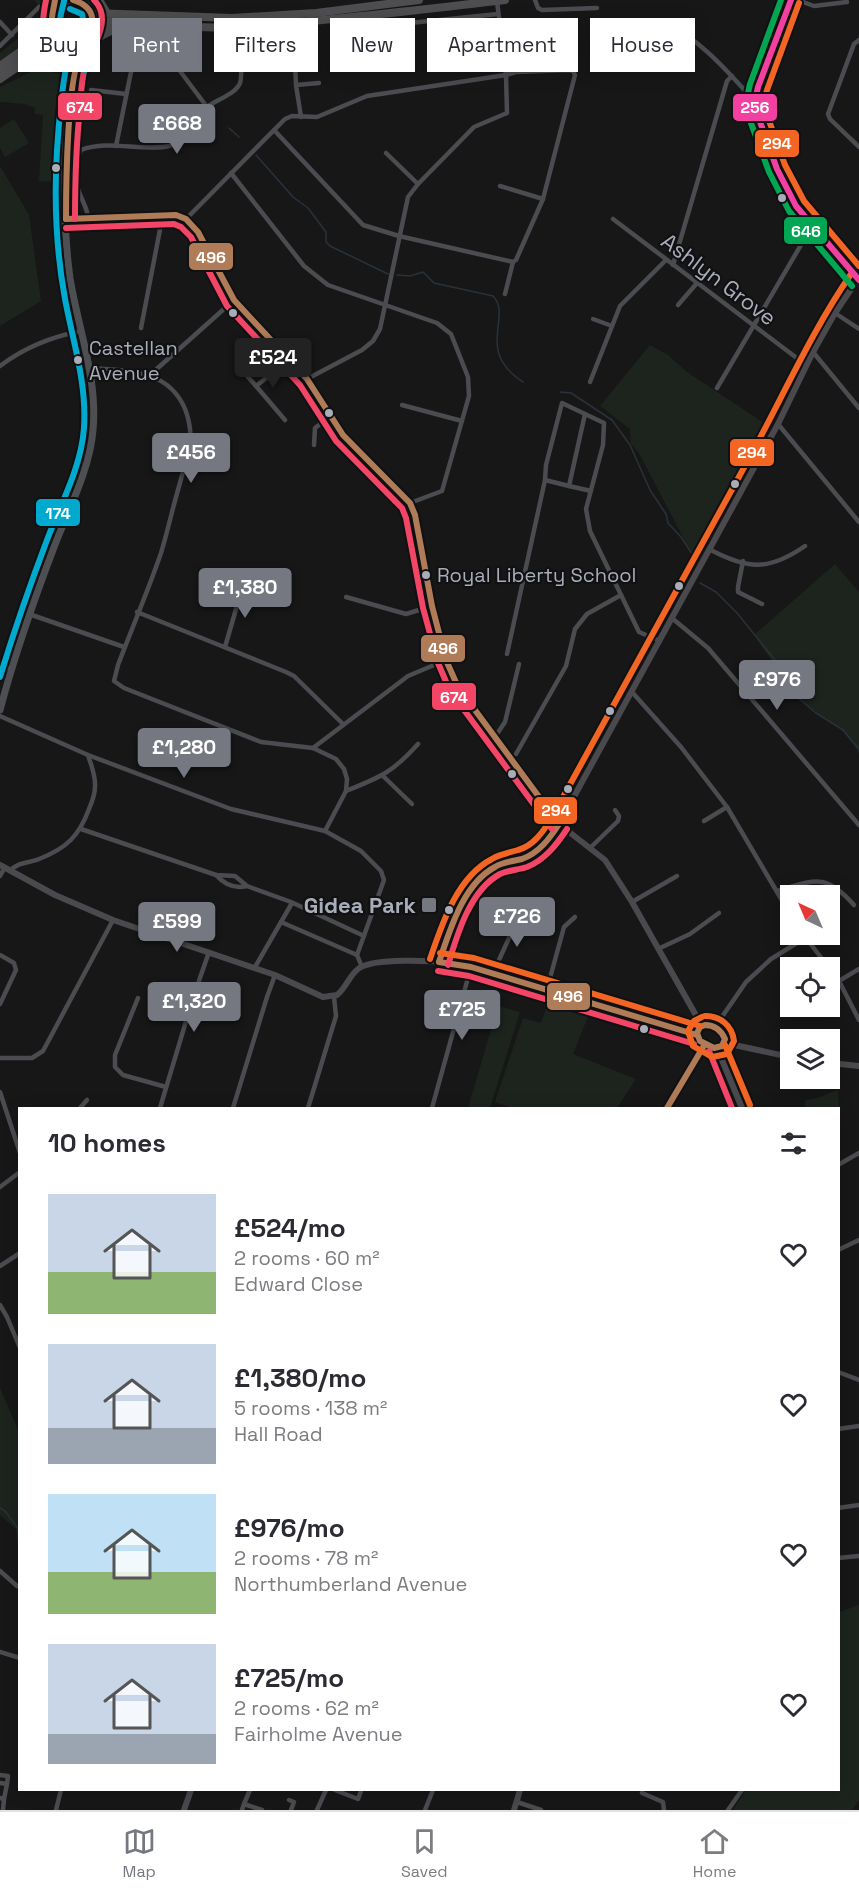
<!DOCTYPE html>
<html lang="en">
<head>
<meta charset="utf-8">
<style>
	:root { --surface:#fff; --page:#f7f7f7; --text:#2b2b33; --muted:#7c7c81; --line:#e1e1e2; --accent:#757880 }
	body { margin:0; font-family:"Space Grotesk",sans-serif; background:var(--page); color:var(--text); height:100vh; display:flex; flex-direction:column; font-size:22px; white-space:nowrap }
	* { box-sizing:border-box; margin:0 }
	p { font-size:20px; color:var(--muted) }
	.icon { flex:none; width:33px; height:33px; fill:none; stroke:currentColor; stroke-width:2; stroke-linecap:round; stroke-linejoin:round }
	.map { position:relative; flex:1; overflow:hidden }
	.panel { position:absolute; left:18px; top:1107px; width:822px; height:684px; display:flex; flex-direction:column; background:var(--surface); border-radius:0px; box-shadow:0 3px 15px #0003 }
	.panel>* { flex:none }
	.hud { position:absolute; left:18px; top:18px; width:824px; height:54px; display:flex; gap:12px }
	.needle { width:39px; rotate:316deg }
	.fabs { position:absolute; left:780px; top:885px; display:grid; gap:12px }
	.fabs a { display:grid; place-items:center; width:60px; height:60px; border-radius:0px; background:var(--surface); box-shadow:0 3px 15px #0003; font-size:30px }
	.price { position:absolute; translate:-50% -51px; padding:0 14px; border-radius:6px; background:var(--accent); color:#fff; font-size:20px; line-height:39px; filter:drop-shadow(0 2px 3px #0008) }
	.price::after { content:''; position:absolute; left:50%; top:36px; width:18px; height:14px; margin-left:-9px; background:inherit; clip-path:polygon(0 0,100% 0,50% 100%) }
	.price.selected { background:#222; color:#fff }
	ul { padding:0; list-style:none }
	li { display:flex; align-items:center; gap:18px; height:150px; padding:0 30px }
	li span { display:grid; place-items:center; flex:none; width:168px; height:120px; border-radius:0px; color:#555 }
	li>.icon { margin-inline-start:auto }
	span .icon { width:72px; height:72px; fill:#fffc; stroke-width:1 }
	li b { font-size:26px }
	h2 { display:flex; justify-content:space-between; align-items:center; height:72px; padding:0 30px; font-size:26px }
	.pill { padding:0 21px; border-radius:0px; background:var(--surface); box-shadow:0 3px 15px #0003; font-size:21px; line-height:54px }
	.pill.selected { background:var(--accent); color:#fff }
	.tab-bar { display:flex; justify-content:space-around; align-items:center; height:84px; border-top:2px solid var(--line); background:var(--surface); font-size:16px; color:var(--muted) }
	.tab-bar a { display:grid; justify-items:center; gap:3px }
	.tab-bar .selected { color:var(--accent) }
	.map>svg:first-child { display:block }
	.green { fill:#1d241e }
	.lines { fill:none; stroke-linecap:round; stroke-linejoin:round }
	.stream { stroke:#2a3239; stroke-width:1.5 }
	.street { stroke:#4b4c50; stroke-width:4.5 }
	.secondary { stroke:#4a4a4e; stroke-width:6 }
	.primary { stroke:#4d4f52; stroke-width:7 }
	.highway { stroke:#4e4e51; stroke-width:8 }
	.highway-bridge { stroke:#4e4e51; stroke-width:8 }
	.bus-1-casing { stroke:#111113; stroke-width:10 }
	.bus-2-casing { stroke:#111113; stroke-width:10 }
	.bus-3-casing { stroke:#111113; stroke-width:10 }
	.bus-4-casing { stroke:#111113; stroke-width:10 }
	.bus-5-casing { stroke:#111113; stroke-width:10 }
	.bus-6-casing { stroke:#111113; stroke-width:10 }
	.bus-1 { stroke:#b07c57; stroke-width:6 }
	.bus-2 { stroke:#f34667; stroke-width:6 }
	.bus-3 { stroke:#f26522; stroke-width:6 }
	.bus-4 { stroke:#00a9ce; stroke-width:6 }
	.bus-5 { stroke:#f240a1; stroke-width:6 }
	.bus-6 { stroke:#00a651; stroke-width:6 }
	.bus-dot { fill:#a8adb8; stroke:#111113; stroke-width:2 }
	.poi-dot { fill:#757880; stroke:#111113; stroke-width:2 }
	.labels { text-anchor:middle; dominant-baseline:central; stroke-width:4.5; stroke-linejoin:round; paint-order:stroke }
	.bus-label { font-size:20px; fill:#a8adb8; stroke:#111113; text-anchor:start }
	.street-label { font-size:22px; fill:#a8adb8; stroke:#111113 }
	.poi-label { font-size:22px; font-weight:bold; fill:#a8adb8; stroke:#111113; text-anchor:end }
	.line-badge { stroke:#111113; stroke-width:2 }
	.badge-label { font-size:16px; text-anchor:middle; font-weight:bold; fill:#fff }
</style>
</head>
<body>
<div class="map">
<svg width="859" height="1810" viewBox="0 0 859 1810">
	<rect width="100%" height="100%" fill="#171717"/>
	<!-- green -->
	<g class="green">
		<path d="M34,0H52C46,29 22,44 0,61V53C17,39 34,28 42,8Z"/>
		<path d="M39,68L66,76L57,182L39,181L43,115L35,114V108L24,104L0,102V87Z"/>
		<path d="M14,119L29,143L5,157L0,148V128Z"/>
		<path d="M0,166L29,215L41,301L0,326Z"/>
		<path d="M650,345L668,355L687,372L770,427L697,564L639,453L631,444L630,429L600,406Z"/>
		<path d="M835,564L859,592V753L842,730L797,698L754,635Z"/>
		<path d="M552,996L592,1007L573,1054L636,1079L617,1108H512L495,1102L523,1018L541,1023L550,997Z"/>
		<path d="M498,1006L520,1012L490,1108H468Z"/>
		<path d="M838,1090L839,1111V1112L838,1108H804L806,1100C817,1100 827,1093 838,1090Z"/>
		<path d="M0,1388L19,1432V1555L16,1529L0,1515Z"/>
		<path d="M859,1605V1800L852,1810H733L746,1790H838L839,1612Z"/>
	</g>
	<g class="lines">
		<!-- stream -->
		<g class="stream">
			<path d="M229,128L239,137"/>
			<path d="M256,155L293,197L308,208L326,232V242L330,246L388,274"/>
			<path d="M397,275L410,276L423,272L434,283L493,296C513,317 474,350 523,382"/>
			<path d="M560,392L571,393L612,420L630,445L650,490L666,514L668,523L681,537L692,554V562"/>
			<path d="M700,583L716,592L737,613L779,665L797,697L816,713L843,730L859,749"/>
			<path d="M0,1508L5,1511L20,1531"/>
		</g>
		<!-- street -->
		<g class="street">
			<path d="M535,0L538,8L542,10L597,8"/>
			<path d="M797,0L814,6L847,2"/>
			<path d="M0,22L12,35"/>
			<path d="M665,22C698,39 723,66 748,94L755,96"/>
			<path d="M400,24L498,14"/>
			<path d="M859,40L854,44L828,114L830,119L859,147"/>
			<path d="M0,46L39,7"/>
			<path d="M295,63L296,85"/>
			<path d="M91,90L126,94"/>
			<path d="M301,117L296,85L319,83"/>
			<path d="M116,146L131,72L141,58L149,55L159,54L174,63L207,107"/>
			<path d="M386,153L418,184"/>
			<path d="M231,173L304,266L328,285L437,323L451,334L468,377L469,396L442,491L410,503"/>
			<path d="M500,186L543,199"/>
			<path d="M88,217C87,207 81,199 78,189C75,179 75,159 81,150C108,139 141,152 169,146C180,143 196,116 207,107C216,100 236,94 240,83C243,74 240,51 241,41"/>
			<path d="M186,219L285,119L292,116L317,117L367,96L506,75L516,72L569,70L573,71L575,75L543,199L516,260L513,262L399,236L363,225L274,130"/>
			<path d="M613,219L806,365"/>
			<path d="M673,265L727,81L732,76"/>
			<path d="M850,271L859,264"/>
			<path d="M505,294L513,262"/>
			<path d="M678,305L697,283"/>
			<path d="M835,313L859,329"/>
			<path d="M593,319L612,326"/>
			<path d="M141,328L163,214"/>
			<path d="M813,352L859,408"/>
			<path d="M0,366C25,347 50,337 81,331"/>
			<path d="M88,368C114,370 146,369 167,385C181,396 188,412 190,429C192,447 184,466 180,483C173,506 168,530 161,553C148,591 132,628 118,665L114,681L124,688L261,742L313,748L336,759L344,769L347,779L346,791L325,831"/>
			<path d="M240,368L256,386"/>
			<path d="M150,375L234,300"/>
			<path d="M307,379L362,350L373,341L380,329L408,197L418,184L474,127L507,113L506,75L497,1"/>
			<path d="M590,382L620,306L666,260"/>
			<path d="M717,388L808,233L813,228"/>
			<path d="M402,405L462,421"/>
			<path d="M285,420L256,386L289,360"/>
			<path d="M778,424L859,522"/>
			<path d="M314,445L315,428L331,416"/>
			<path d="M545,480L546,465L562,403L585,414"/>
			<path d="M591,491L569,486L585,414L604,423L603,445L586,509L590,531L639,632L660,641"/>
			<path d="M709,549C748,570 769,571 805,546"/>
			<path d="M743,561L738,587V592L762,604"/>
			<path d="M346,597L406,614L432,606"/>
			<path d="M137,612L286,672L294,676L343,724"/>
			<path d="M29,614L124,647"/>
			<path d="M673,619L708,648L859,825"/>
			<path d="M225,647L243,585"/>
			<path d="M507,654L545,480L569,486"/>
			<path d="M0,664L11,670"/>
			<path d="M632,692L681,747L727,807L790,914"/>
			<path d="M0,716L88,755L231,809L325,831L361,851L381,871L384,880L357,955L362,967"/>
			<path d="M495,737L505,722L519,664"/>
			<path d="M313,748L408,676L446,660"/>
			<path d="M516,754L566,666L575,629L587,614L621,595"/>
			<path d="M383,776L412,804"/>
			<path d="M346,791C381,777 393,772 418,744"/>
			<path d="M704,821L727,807"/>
			<path d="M81,829L216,875L235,876L247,886L291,902L364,936"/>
			<path d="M590,848L618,821L619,816L615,810"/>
			<path d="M10,871C17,862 30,863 39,859C67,848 79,836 89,809C92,802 95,794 95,787C96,776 91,765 88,755"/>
			<path d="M216,875C224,884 235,889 247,886"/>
			<path d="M0,876L5,867"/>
			<path d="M777,891C815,880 825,872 854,905"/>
			<path d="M632,902L677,876"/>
			<path d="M281,922L357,955"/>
			<path d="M803,934L829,968"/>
			<path d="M658,949L690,934L719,913"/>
			<path d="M0,955L14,963L16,970L0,1004"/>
			<path d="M255,967L292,903"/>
			<path d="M830,968L839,981L859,1020"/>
			<path d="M493,973L520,914"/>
			<path d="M839,981L859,969"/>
			<path d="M547,989L564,927L575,917"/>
			<path d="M138,998L115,1055V1067L123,1075L166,1087"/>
			<path d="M715,1027L746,982L771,959L805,938"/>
			<path d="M0,1058H32L43,1051L113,920"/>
			<path d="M0,1092L20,1153"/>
			<path d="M80,1108L87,1100"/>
			<path d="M160,1108L193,998L209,952"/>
			<path d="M233,1108L267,997L275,975"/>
			<path d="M308,1108L336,1016L334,997"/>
			<path d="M432,1108L471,967"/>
			<path d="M838,1165L859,1153"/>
			<path d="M0,1187L20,1172"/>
			<path d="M838,1250L859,1240"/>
			<path d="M0,1266L20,1253"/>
			<path d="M0,1305L7,1317L20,1348"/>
			<path d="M838,1372L859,1380"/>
			<path d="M838,1429L859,1426"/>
			<path d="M838,1508L859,1505"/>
			<path d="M838,1558L859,1556"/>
			<path d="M0,1571L17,1586"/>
			<path d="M0,1652L20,1658"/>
			<path d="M0,1775L8,1776L7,1784L0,1783"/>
			<path d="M335,1790L358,1799L361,1791"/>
			<path d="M642,1793L663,1802L664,1810"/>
			<path d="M0,1798L4,1799L7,1784"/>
			<path d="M289,1800L294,1802L291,1810"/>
			<path d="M517,1802L541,1810"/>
			<path d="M244,1804L250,1790"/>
			<path d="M3,1810L4,1799"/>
			<path d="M56,1810L61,1790"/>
			<path d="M242,1810L244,1804L262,1810"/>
			<path d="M317,1810L326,1790"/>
			<path d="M425,1810L433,1790"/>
			<path d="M728,1810L742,1790"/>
		</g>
		<!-- secondary -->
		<g class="secondary">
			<path d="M791,0L758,87L754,105L777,169L796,206L859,280"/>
			<path d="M66,219L176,215L186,219L198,232L234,300L307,379L343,435L410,503L415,515L432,606L446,660L458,687L559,824L605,860L632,902L702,1026"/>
			<path d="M0,865L55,895L113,920L275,975L323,997L337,995C346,988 349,976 358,969C372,957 436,961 456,963L697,1035"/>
			<path d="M439,962C448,933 467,881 495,867C505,862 517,861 527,857C541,850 551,837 559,824L778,424L813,352L835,313L858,279"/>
			<path d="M697,1035L700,1027L710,1025L723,1033L725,1043"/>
			<path d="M697,1035C700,1044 711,1049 720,1048"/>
			<path d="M725,1043L790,1057"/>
			<path d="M717,1048L742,1108"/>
			<path d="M830,1063L859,1066"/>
			<path d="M667,1108L705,1044"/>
			<path d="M184,1810L191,1790"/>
			<path d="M514,1810L520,1790"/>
		</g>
		<!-- primary -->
		<g class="primary">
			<path d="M67,42L73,48L77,61"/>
			<path d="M85,45L114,30"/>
			<path d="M0,710C15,653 35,597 56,542C70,507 90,468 93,430C98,379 78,328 70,278C61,210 61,131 77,65C79,56 77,65 81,57C85,51 86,42 88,36"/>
		</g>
		<!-- highway -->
		<g class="highway">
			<path d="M71,0C24,9 74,70 92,29"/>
			<path d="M73,0L87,6L93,17"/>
			<path d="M99,0L107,13"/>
			<path d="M92,13L232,18L316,13L419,0"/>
			<path d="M90,34C136,17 192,31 240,27C329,21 417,10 505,0"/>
			<path d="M0,66L39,38L51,23"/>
			<path d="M0,79L47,47L64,40"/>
		</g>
		<!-- highway-bridge -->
		<path class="highway-bridge" d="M0,73C35,47 69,23 113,21C133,20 154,23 174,22"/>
		<!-- bus-1 casing -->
		<g class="bus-1-casing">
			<g id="bus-1">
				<path d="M55,0C54,8 51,16 52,24C55,45 78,37 76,69"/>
				<path d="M66,219L176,215L186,219L198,232L234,300L307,379L343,435L410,503L415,515L432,606L446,660L458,687L559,824"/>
				<path d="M66,219C66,193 67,71 81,57C90,35 105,10 73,0"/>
				<path d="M439,962L471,967L697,1035"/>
				<path d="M439,962C450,930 463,884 495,867C503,862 513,861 522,859C539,853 550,838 559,824"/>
				<path d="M705,1025C715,1025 721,1030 725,1039L722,1046L714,1048L700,1041L697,1033L700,1027Z"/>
				<path d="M667,1108L705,1044"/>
			</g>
		</g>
		<!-- bus-2 casing -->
		<g class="bus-2-casing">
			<g id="bus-2">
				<path d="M46,0C40,32 42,33 66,53L67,68"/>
				<path d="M75,219C75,182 76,145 80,109C81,96 81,80 85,68C91,48 114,20 94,0"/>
				<path d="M66,228L174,224L181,227L191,237L227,306L300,385L336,441L402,508L406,518L423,608L438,663L450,691L552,829"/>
				<path d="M448,965C457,935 470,890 500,874C509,870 518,870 527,867C545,860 557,844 567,829"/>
				<path d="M438,971L469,976L694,1044"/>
				<path d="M709,1051L732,1108"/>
			</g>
		</g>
		<!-- bus-3 casing -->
		<g class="bus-3-casing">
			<g id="bus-3">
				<path d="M799,3L767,90L763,104L785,165L804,201L859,266"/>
				<path d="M440,953L474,958L700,1026"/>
				<path d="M430,959C442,924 457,877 492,859C500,854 509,853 518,850C533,846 543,832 551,819C618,697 685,575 752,453C785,392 812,331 851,274"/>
				<path d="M702,1017L694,1021L688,1031L693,1046L712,1057L727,1054L734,1041C732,1025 720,1016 705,1016"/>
				<path d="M725,1045L750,1105"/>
			</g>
		</g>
		<!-- bus-4 casing -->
		<g class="bus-4-casing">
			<g id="bus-4">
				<path d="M64,1C63,8 58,19 61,25C63,30 68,32 72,35C84,44 86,55 85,70"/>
				<path d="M0,677C14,631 30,585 47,540C61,503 81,468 84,428C87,384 73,342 65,299C56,250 54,200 57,150C58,134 63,67 70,56C77,44 86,28 82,14L70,9"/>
			</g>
		</g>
		<!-- bus-5 casing -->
		<g class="bus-5-casing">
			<path id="bus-5" d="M791,0L758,87L754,105L777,169L796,206L859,280"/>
		</g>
		<!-- bus-6 casing -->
		<g class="bus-6-casing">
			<path id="bus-6" d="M781,0L750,84L745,107L769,172L789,211L852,286"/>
		</g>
		<!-- bus-1 -->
		<use href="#bus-1" class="bus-1"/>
		<!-- bus-2 -->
		<use href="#bus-2" class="bus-2"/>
		<!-- bus-3 -->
		<use href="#bus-3" class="bus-3"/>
		<!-- bus-4 -->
		<use href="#bus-4" class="bus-4"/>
		<!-- bus-5 -->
		<use href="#bus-5" class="bus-5"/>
		<!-- bus-6 -->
		<use href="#bus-6" class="bus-6"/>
	</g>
	<!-- markers -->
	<g class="bus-dot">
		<circle cx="56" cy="168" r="5"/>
		<circle cx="782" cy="198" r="5"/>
		<circle cx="233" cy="313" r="5"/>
		<circle cx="78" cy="360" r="5"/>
		<circle cx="329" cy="413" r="5"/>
		<circle cx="735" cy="484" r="5"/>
		<circle cx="426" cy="575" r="5"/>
		<circle cx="679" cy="586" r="5"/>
		<circle cx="610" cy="711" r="5"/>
		<circle cx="512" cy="774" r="5"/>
		<circle cx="568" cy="789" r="5"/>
		<circle cx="449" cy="910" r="5"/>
		<circle cx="644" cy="1029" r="5"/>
	</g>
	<rect class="poi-dot" x="421" y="897" width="16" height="16" rx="3"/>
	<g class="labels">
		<!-- bus labels -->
		<g class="bus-label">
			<text x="89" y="348">Castellan<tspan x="89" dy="25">Avenue</tspan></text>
			<text x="437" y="575">Royal Liberty School</text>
		</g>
		<!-- street labels -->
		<g class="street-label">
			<text transform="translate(719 279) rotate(37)">Ashlyn Grove</text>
		</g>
		<!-- poi labels -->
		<g class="poi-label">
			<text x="416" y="905">Gidea Park</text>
		</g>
	</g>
	<g class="line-badge">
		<rect x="57" y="92" width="46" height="29" rx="6" fill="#f34667"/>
		<rect x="732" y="93" width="46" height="29" rx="6" fill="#f240a1"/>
		<rect x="754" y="129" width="46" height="29" rx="6" fill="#f26522"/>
		<rect x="783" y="216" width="45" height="29" rx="6" fill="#00a651"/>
		<rect x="188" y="242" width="46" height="29" rx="6" fill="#b07c57"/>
		<rect x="729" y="438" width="46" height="29" rx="6" fill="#f26522"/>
		<rect x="35" y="498" width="46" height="29" rx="6" fill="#00a9ce"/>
		<rect x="420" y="634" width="46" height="29" rx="6" fill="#b07c57"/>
		<rect x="431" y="682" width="46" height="29" rx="6" fill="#f34667"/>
		<rect x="533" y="796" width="45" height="29" rx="6" fill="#f26522"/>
		<rect x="546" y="982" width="45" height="29" rx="6" fill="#b07c57"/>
	</g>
	<g class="badge-label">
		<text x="80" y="113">674</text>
		<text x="755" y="113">256</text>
		<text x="777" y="149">294</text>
		<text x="806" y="237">646</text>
		<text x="211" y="263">496</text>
		<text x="752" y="458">294</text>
		<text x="58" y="519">174</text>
		<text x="443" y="654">496</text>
		<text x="454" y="703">674</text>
		<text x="556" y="816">294</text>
		<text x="568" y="1002">496</text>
	</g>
</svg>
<div class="fabs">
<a><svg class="needle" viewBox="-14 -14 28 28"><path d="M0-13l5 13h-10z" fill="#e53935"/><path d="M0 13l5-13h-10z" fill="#7c7c81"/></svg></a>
<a><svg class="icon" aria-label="locate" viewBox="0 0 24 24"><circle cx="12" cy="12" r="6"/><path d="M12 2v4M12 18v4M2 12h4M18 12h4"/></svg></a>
<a><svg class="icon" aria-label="layers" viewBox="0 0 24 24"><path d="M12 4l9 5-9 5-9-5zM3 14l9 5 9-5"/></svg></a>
</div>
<b class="price" style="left:177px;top:155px">£668</b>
<b class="price selected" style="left:273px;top:389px">£524</b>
<b class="price" style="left:191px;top:484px">£456</b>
<b class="price" style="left:245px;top:619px">£1,380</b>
<b class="price" style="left:777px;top:711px">£976</b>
<b class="price" style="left:184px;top:779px">£1,280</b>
<b class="price" style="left:517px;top:948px">£726</b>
<b class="price" style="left:177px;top:953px">£599</b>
<b class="price" style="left:194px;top:1033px">£1,320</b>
<b class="price" style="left:462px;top:1041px">£725</b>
<div class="hud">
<a class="pill">Buy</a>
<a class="pill selected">Rent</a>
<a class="pill">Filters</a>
<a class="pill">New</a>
<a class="pill">Apartment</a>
<a class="pill">House</a>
</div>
<section class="panel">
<h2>10 homes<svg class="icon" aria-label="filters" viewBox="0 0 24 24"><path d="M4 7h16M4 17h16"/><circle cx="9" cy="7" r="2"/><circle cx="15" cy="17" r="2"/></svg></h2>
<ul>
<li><span style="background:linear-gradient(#c9d6e8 65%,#8fb573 0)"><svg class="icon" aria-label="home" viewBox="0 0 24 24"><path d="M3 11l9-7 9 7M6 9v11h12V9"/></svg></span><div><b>£524/mo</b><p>2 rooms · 60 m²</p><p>Edward Close</p></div><svg class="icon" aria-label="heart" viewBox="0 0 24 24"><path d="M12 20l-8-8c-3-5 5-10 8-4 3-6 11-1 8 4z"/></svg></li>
<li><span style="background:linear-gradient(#c9d6e8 70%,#9aa5b1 0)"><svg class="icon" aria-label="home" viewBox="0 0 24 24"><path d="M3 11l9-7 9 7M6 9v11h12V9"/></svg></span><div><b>£1,380/mo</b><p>5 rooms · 138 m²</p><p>Hall Road</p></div><svg class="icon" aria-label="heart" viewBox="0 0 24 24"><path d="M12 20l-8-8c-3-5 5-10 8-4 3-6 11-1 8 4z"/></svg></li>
<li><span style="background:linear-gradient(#bfe0f5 65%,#8fb573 0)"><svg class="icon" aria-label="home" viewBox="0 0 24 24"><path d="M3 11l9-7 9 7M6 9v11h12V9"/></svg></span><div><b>£976/mo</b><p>2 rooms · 78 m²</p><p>Northumberland Avenue</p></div><svg class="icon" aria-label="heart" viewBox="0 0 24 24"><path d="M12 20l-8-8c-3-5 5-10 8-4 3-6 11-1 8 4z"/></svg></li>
<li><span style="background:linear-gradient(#c9d6e8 75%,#9aa5b1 0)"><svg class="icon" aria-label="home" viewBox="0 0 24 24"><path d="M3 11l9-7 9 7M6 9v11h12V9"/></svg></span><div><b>£725/mo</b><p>2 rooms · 62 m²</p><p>Fairholme Avenue</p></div><svg class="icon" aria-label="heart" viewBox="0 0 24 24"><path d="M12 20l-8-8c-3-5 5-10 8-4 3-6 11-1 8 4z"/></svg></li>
</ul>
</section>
</div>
<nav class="tab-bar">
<a class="selected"><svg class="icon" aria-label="map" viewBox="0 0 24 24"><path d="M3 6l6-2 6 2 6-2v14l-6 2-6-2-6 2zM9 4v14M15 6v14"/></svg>Map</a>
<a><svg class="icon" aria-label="saved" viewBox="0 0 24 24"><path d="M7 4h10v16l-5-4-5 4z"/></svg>Saved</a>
<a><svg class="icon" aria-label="home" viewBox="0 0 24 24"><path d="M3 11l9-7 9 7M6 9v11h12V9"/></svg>Home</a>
</nav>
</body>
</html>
